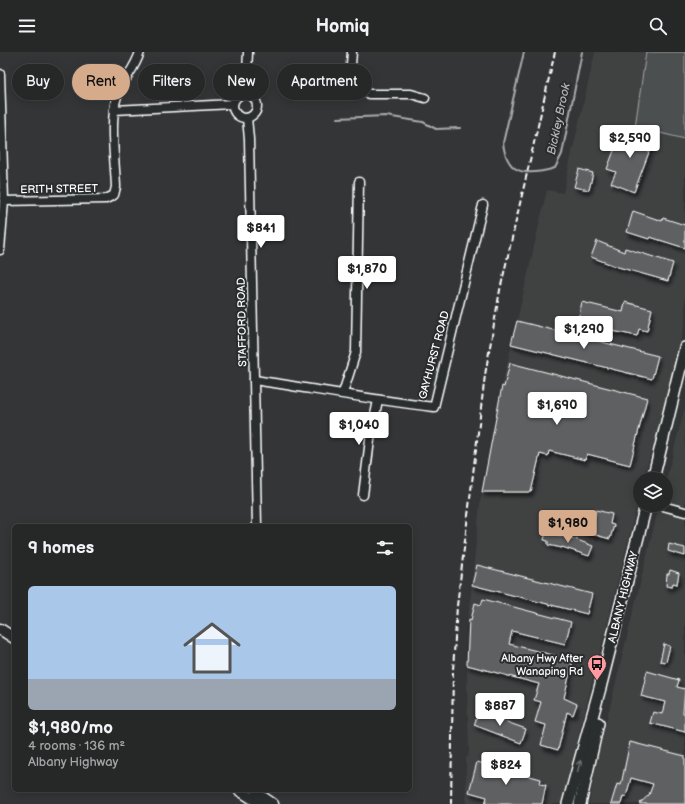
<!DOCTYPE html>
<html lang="en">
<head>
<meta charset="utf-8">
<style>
	:root { --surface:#262828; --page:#323434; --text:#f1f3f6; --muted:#a4a6a8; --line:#424445; --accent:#d6ab8b }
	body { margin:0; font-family:"Balsamiq Sans",sans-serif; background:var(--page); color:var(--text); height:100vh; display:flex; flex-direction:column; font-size:15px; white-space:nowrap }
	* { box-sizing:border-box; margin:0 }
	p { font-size:13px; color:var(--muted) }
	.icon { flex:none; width:22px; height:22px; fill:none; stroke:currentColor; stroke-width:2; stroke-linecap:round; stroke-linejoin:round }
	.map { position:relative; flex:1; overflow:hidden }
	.panel { position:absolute; left:12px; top:472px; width:400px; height:268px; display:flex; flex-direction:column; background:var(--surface); border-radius:6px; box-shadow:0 2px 10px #0003,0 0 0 1px var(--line) }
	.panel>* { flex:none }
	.guide { position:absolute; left:12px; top:12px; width:400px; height:36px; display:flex; gap:8px }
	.buttons { position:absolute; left:633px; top:420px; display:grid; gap:8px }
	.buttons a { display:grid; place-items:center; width:40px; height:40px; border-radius:50%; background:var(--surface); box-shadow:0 2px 10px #0003,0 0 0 1px var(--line); font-size:20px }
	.price { position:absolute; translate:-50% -34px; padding:0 9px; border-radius:4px; background:#fff; color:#222; font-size:13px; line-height:26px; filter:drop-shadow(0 1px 2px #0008) }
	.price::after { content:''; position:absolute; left:50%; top:24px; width:12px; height:9px; margin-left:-6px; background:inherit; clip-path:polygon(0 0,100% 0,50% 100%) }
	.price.current { background:var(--accent); color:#111 }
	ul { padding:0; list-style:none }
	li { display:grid; align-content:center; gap:8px; height:212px; padding:0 16px }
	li+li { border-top:1px solid var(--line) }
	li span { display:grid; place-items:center; height:124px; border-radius:6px; color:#555 }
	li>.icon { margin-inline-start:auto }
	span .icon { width:72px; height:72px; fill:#fffc; stroke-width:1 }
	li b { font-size:17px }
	h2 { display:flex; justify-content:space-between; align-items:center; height:48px; padding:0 16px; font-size:17px }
	.pill { padding:0 14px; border-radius:18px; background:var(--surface); box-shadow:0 2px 10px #0003,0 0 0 1px var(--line); font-size:14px; line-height:36px }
	.pill.current { background:var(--accent); color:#111 }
	header { display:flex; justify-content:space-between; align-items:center; height:52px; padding:0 16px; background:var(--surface); font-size:18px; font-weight:700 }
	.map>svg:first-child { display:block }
	.built { fill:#404243 }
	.green { fill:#4c4f50; stroke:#a6a7a8 }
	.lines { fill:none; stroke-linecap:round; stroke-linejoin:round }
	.stream { stroke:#abacad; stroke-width:2 }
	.building { fill:#5f6162; stroke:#fff; filter:url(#shadow) }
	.minor-casing { stroke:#fff; stroke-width:11 }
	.major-casing { stroke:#fff; stroke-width:13 }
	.highway-casing { stroke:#fff; stroke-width:14 }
	.minor { stroke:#2a2d2e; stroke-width:8 }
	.major { stroke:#2a2d2e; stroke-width:10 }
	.highway { stroke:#2a2d2e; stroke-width:11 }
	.rail { stroke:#fff; stroke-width:2; stroke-dasharray:6 3; stroke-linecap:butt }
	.oneway { stroke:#6a6c6d }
	.labels { text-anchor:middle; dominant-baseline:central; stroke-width:4; stroke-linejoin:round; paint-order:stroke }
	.street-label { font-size:11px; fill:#fff; stroke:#2a2d2e }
	.poi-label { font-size:11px; fill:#fff; stroke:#2a2d2e; text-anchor:end }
	.water-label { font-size:12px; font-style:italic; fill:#b2b3b4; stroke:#2a2d2e }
</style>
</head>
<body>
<header><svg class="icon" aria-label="menu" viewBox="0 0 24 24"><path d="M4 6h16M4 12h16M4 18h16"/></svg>Homiq<svg class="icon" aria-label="search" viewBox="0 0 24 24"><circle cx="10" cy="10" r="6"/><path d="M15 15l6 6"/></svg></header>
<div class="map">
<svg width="685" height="752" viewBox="0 0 685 752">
	<defs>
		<filter id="shadow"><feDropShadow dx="2" dy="4" stdDeviation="2" flood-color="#0009"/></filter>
	</defs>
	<rect width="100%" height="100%" fill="#333536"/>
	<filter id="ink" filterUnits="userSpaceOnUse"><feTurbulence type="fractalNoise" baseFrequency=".025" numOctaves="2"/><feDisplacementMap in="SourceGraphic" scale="8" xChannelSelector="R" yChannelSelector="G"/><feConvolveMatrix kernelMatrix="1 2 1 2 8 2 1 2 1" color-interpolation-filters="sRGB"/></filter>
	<g filter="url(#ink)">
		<!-- built -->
		<g class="built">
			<path d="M595,0H646L635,75L685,87V270L658,377L643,427H640V440L624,505L561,752H466V705H468L469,699L467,636L468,569L480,451L502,334L547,138L563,141Z"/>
			<path d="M685,355V752H589L599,699L658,458L659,453H666V428Z"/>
		</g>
		<!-- green -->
		<path class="green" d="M646,0H685V87L635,75Z"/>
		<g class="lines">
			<!-- stream -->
			<g class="stream">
				<path d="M524,0L503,91C507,124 528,124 555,116L562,102L582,0"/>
				<path d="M337,66L386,64L423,70L436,77L460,76"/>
			</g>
		</g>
		<!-- building -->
		<g class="building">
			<path d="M628,77L654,87L634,140L611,131L616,120L607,117L620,83L625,85Z"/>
			<path d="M579,117L593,121L589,138L574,135Z"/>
			<path d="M633,159L662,169L663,166L685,173V196L650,185L649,187L627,180Z"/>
			<path d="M597,189L624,200L625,196L673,211L668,229L618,215L591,205Z"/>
			<path d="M582,250L623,260L625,250L652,257L647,279L639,277L637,284L577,272Z"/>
			<path d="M517,269L658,304L652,327L511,292Z"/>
			<path d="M510,311L647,346L630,413L587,402L585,408L549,399L548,404L540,402L531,440H482L502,334L504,335Z"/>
			<path d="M596,458L612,462L610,472L614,473L610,487L585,480L588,467L594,468Z"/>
			<path d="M546,480L572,486L593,494L589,504L562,495V496L548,493V489L544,488Z"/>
			<path d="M669,492L685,496V504L668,499Z"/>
			<path d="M477,513L592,542L587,562L472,533Z"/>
			<path d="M670,518L679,521L677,532L673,531L672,535L666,534L667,522H669Z"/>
			<path d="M483,547L571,570L565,592L512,579L509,592L573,608L564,646L577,652L573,663L567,660L558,698L541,693L546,673L535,670L541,650L534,648L539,632L467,613L469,567L471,568L475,551L481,553Z"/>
			<path d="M664,592L670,594L666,610L660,609Z"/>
			<path d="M647,619L679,628L677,635L685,637L683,661L685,662V680L650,671L653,660L662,662L665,650L641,644Z"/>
			<path d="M479,660L526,677L521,691L474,673Z"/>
			<path d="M630,690L685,704V752H639L649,743L653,732L631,726L626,745L623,744L621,752H611L617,732L621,733Z"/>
			<path d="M477,710L541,727L540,732L546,733L542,752H485L487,745L469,740Z"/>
		</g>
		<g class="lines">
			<!-- minor casing -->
			<g class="minor-casing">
				<g id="minor">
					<path d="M352,0L350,25L357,37L369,42H411L425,46"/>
					<path d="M0,22L4,149L0,198"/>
					<circle cx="245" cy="54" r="12"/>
					<path d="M246,42L248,0"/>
					<path d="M114,58L233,52"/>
					<path d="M247,66L249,87L257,474"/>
					<path d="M4,149L106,147L114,143L116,135C115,107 109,70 117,44C123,28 135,17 140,0"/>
					<path d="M254,328C314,337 373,348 434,355L483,153"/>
					<path d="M343,341L356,300L359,130"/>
					<path d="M363,443L370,388L378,348"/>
					<path d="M659,453L685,460"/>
				</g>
			</g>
			<!-- major casing -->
			<g class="major-casing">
				<g id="major">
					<path d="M0,577L14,586"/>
					<path d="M239,738L261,752"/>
					<path d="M257,741L273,752"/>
				</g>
			</g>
			<!-- highway casing -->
			<g class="highway-casing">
				<g id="highway">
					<path d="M653,427L685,296"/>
					<path d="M568,752L600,636L646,453"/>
					<path d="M580,752L598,671"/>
				</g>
			</g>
			<!-- minor -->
			<use href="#minor" class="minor"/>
			<!-- major -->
			<use href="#major" class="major"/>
			<!-- highway -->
			<use href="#highway" class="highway"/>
			<!-- rail -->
			<path class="rail" d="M451,752L453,618L457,554L485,323L500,238L555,0"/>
		</g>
		<!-- one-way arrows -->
		<defs><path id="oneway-shaft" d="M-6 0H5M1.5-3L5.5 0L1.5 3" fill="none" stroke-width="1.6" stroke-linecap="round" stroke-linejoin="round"/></defs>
		<use class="oneway" href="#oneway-shaft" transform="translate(579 714) rotate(-75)"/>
	</g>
	<!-- icons -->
	<defs>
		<g id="bus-pin" transform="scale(1)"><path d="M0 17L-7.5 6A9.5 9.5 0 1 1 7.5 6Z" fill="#ff9aa2" stroke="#2a2d2e"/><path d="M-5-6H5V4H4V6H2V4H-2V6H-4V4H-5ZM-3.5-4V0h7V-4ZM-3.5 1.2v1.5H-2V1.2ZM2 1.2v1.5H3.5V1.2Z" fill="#111"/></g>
	</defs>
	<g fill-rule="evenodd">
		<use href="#bus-pin" x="597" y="612"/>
	</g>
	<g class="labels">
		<!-- street labels -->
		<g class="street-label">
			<text transform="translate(59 137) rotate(-1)">ERITH STREET</text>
			<text transform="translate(242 270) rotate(-91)">STAFFORD ROAD</text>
			<text transform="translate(434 303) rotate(-75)">GAYHURST ROAD</text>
			<text transform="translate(623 545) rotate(-76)">ALBANY HIGHWAY</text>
		</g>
		<!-- poi labels -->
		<g class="poi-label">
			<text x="583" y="606">Albany Hwy After<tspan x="583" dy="13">Wanaping Rd</tspan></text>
		</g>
		<!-- water labels -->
		<g class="water-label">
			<text transform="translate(559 67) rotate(-78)">Bickley Brook</text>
		</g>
	</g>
</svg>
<div class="buttons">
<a><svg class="icon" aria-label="layers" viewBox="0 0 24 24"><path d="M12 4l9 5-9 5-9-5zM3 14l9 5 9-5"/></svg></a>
</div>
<b class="price" style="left:630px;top:107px">$2,590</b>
<b class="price" style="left:261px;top:197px">$841</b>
<b class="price" style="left:367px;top:238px">$1,870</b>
<b class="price" style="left:584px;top:298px">$1,290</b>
<b class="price" style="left:557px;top:374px">$1,690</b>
<b class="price" style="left:359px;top:394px">$1,040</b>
<b class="price current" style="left:568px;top:492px">$1,980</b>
<b class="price" style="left:500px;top:675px">$887</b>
<b class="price" style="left:506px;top:734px">$824</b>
<div class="guide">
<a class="pill">Buy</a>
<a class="pill current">Rent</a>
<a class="pill">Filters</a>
<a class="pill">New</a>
<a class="pill">Apartment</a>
</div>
<section class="panel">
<h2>9 homes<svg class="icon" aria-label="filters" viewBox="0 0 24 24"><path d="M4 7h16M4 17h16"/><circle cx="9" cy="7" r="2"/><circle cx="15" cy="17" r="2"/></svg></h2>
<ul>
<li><span style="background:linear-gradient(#a9c7e8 75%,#9aa5b1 0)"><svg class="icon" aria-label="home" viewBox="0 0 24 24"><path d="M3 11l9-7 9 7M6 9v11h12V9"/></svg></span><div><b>$1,980/mo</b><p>4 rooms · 136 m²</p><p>Albany Highway</p></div></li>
</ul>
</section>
</div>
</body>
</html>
